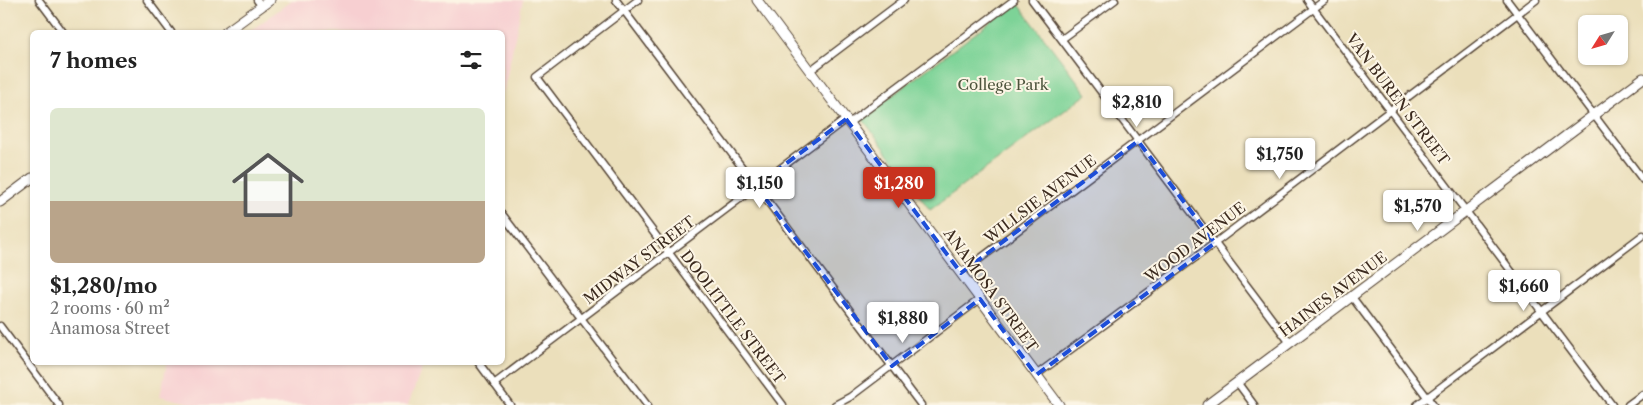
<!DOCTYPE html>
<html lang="en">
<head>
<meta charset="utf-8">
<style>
	:root { --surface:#fff; --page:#f2f2f2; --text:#222; --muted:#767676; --accent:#c8321e }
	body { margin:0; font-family:"Libre Caslon Text",serif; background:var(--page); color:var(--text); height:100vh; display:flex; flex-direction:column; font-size:19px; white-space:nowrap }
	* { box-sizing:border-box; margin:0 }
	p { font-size:16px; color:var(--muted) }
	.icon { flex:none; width:28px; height:28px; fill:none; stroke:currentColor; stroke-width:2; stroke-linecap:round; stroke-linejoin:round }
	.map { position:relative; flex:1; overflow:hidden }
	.details { position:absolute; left:30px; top:30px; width:475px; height:335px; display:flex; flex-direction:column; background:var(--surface); border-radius:8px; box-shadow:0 1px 4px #0004 }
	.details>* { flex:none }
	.needle { width:32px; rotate:233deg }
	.fabs { position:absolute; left:1578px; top:15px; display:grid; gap:10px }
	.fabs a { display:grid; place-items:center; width:50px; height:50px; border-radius:8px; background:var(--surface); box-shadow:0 1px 4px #0004; font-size:25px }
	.price { position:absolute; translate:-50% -42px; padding:0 11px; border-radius:5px; background:#fff; color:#222; font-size:16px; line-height:32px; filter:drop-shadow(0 1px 2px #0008) }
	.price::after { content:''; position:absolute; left:50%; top:30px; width:15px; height:11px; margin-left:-8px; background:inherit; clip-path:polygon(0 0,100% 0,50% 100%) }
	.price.on { background:var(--accent); color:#fff }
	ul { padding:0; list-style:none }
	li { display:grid; align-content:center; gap:10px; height:265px; padding:0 20px }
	li span { display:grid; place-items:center; height:155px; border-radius:8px; color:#555 }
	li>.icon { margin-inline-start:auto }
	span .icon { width:90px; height:90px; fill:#fffc; stroke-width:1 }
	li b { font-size:21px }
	h2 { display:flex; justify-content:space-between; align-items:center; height:60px; padding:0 20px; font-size:21px }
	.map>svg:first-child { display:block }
	.built { fill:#f7cfd1 }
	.green { fill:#7dd397; stroke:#5c7e5a }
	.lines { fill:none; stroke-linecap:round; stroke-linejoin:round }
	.street-casing { stroke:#554536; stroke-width:9 }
	.secondary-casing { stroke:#554536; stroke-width:11 }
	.street { stroke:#fff; stroke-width:6 }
	.secondary { stroke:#fff; stroke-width:9 }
	.marked { fill:#1d4ed8; fill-opacity:0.2; stroke:#1d4ed8; stroke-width:4; stroke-dasharray:10 6; stroke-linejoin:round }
	.labels { text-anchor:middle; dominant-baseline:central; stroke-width:4; stroke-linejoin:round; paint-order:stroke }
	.park-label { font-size:15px; fill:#4c543c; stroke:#fcf5e5 }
	.street-label { font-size:15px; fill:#3b2a1e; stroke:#fcf5e5 }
</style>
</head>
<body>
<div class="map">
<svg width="1643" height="405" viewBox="0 0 1643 405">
	<rect width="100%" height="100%" fill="#fcf5e5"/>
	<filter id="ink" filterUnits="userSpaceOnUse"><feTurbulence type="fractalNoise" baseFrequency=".02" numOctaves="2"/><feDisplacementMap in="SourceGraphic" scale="10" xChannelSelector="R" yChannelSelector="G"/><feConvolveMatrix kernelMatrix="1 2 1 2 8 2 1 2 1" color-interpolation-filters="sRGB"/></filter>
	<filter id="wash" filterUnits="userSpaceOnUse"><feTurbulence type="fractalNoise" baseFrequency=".0096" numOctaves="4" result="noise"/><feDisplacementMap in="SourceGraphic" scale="20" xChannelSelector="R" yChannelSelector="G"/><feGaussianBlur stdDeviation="1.12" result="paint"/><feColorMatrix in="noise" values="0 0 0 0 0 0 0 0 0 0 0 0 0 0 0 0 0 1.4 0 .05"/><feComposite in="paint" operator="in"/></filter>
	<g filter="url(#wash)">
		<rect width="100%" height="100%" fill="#ebdfbb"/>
		<!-- built -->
		<g class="built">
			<path d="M292,0H523L503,94L502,32H249Z"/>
			<path d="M167,363V362L424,363L408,405H198L160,396Z"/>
		</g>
		<!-- green -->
		<path class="green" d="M1017,2L1087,94L930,210L862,118Z"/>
	</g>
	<g filter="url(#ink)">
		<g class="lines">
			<!-- street casing -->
			<g class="street-casing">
				<g id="street">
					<path d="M39,0L63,32"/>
					<path d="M147,0L171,32"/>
					<path d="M257,0L262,6"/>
					<path d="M616,0L921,405"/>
					<path d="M638,0L537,77L783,405"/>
					<path d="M1032,0L1290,343"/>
					<path d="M1307,0L1612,405"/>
					<path d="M1507,0L1643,180"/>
					<path d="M1062,39L1115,0"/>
					<path d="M811,70L904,0"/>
					<path d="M849,123L1014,0"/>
					<path d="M502,214L647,405"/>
					<path d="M961,273L1325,0"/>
					<path d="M1352,297L1433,405"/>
					<path d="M0,326L59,405"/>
					<path d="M478,362L510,405"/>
					<path d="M1036,375L1215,243L1536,0"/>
					<path d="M1237,382L1254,405"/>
					<path d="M494,384L846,119"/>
					<path d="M835,405L850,397L980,299"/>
					<path d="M1417,405L1643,235"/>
					<path d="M1628,405L1643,394"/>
				</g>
			</g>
			<!-- secondary casing -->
			<g class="secondary-casing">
				<g id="secondary">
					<path d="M757,0L1059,405"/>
					<path d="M226,32L270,0"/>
					<path d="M0,202L32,178"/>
					<path d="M1207,405L1643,78"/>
				</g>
			</g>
			<!-- street -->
			<use href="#street" class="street"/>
			<!-- secondary -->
			<use href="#secondary" class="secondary"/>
		</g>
	</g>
	<!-- marked area -->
	<path class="marked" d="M846,119L961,273L1138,141L1215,243L1036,375L980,299L892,366L756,186Z"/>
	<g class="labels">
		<!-- park labels -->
		<g class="park-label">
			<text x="1003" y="84">College Park</text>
		</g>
		<!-- street labels -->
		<g class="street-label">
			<text transform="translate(1398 99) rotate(53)">VAN BUREN STREET</text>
			<text transform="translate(1040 199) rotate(-37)">WILLSIE AVENUE</text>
			<text transform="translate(1195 242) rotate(-37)">WOOD AVENUE</text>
			<text transform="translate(639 260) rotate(-37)">MIDWAY STREET</text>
			<text transform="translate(991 290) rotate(54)">ANAMOSA STREET</text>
			<text transform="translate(1333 294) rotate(-37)">HAINES AVENUE</text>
			<text transform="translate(733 317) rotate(53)">DOOLITTLE STREET</text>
		</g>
	</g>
</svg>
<div class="fabs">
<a><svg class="needle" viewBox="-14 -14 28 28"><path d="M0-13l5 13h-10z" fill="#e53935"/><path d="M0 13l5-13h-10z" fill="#767676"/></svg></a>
</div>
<b class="price" style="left:1137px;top:128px">$2,810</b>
<b class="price" style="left:1280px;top:180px">$1,750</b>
<b class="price" style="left:760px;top:209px">$1,150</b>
<b class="price on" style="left:899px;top:209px">$1,280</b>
<b class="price" style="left:1418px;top:232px">$1,570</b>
<b class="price" style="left:1524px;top:312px">$1,660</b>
<b class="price" style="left:903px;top:344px">$1,880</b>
<section class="details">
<h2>7 homes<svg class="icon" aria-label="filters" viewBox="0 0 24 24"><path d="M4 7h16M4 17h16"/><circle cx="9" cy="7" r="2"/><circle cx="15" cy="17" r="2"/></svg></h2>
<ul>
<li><span style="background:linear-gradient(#dfe7d0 60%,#b9a48a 0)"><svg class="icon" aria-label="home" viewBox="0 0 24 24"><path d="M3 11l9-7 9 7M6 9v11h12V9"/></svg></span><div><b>$1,280/mo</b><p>2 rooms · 60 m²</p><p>Anamosa Street</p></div></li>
</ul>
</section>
</div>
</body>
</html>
